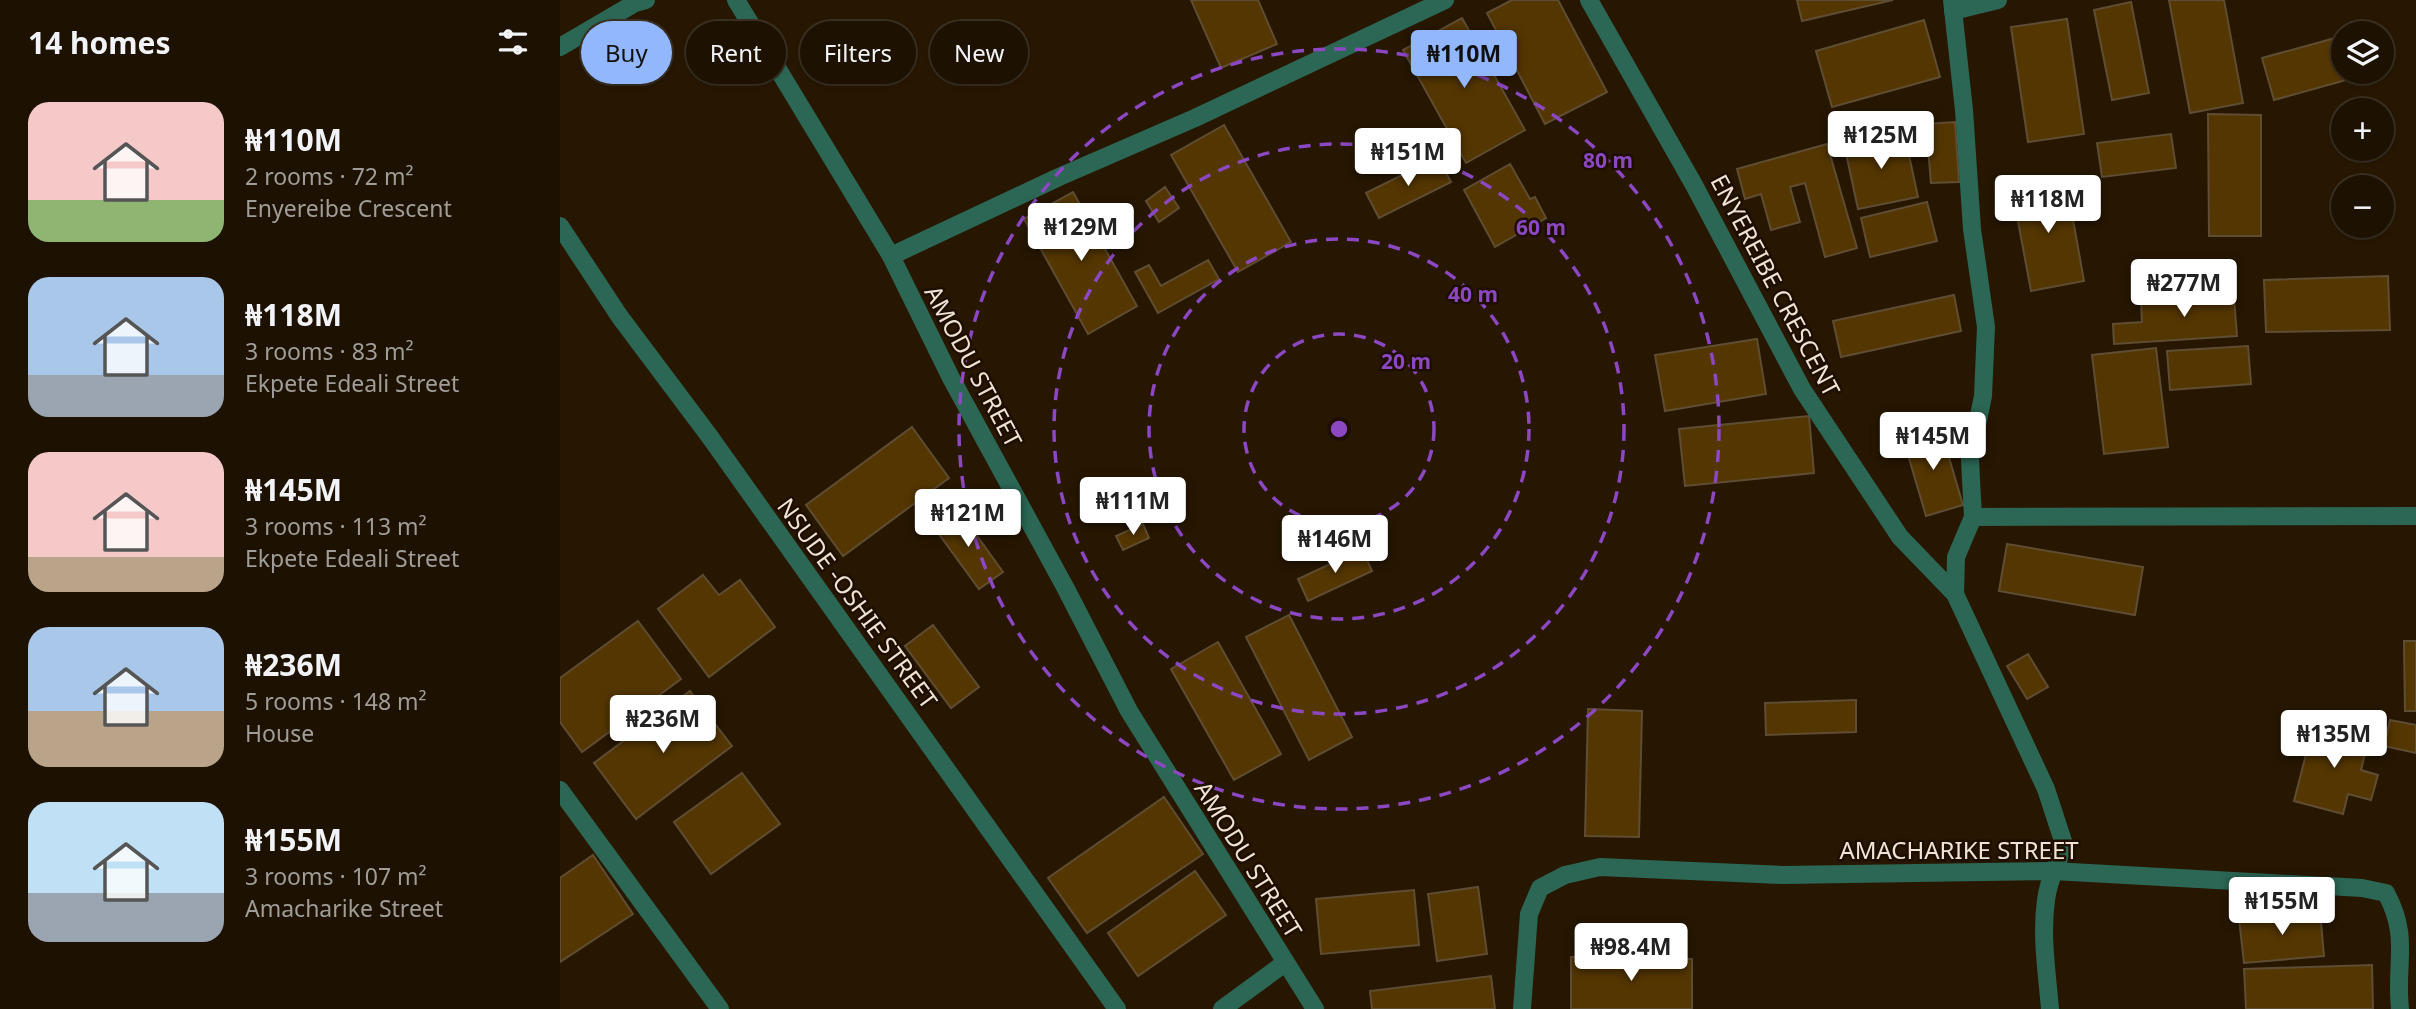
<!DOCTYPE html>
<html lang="en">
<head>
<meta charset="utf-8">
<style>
	:root { --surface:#1d1101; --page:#251a0b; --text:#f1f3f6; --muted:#a09d99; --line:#3b3123; --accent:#92b7fd }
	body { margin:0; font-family:"Noto Sans",sans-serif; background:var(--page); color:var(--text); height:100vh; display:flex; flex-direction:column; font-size:26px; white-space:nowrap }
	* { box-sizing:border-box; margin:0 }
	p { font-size:23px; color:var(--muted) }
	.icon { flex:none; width:38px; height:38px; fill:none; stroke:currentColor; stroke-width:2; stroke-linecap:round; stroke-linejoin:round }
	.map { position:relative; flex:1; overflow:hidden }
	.drawer { display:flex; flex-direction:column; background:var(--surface); width:560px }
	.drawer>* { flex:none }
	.hud { position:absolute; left:21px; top:21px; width:665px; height:63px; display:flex; gap:14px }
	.buttons { position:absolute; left:1771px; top:21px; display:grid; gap:14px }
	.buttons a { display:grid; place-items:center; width:63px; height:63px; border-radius:50%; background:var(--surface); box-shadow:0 2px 5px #0004,0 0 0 2px var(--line); font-size:35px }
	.price { position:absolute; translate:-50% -60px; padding:0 16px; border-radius:7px; background:#fff; color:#222; font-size:23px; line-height:46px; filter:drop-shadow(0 2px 4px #0008) }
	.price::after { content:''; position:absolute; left:50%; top:42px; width:21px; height:16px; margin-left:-10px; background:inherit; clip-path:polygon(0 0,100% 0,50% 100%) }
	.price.selected { background:var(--accent); color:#111 }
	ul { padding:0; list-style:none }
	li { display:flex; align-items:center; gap:21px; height:175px; padding:0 28px }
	li span { display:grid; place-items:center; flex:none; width:196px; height:140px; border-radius:21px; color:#555 }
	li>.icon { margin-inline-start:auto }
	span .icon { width:84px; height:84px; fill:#fffc; stroke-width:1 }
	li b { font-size:30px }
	h2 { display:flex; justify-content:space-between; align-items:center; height:84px; padding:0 28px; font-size:30px }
	.pill { padding:0 24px; border-radius:32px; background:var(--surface); box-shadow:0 2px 5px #0004,0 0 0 2px var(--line); font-size:24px; line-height:63px }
	.pill.selected { background:var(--accent); color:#111 }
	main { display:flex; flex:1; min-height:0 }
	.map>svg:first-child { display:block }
	.building { fill:#543600; stroke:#5f4d33; stroke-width:2 }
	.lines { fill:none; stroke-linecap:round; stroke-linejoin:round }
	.minor { stroke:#2b6754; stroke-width:18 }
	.ring { fill:none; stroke:#8c47c2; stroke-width:3.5; stroke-dasharray:12 9 }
	.labels { text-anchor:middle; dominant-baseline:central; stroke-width:5; stroke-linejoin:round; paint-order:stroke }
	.street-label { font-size:24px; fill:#efe3d5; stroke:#1d0e00 }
	.centre { fill:#8c47c2; stroke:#1d0e00; stroke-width:3.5 }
	.ring-label { font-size:21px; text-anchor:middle; font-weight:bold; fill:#8c47c2; stroke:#1d0e00; stroke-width:5; stroke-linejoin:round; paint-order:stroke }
</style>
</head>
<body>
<main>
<section class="drawer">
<h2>14 homes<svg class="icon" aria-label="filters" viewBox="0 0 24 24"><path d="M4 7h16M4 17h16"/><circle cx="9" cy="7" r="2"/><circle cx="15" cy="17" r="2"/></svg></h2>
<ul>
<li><span style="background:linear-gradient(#f6c9c9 70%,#8fb573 0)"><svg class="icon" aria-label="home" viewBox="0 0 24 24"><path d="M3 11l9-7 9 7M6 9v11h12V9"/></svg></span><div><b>₦110M</b><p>2 rooms · 72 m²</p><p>Enyereibe Crescent</p></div></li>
<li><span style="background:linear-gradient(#a9c7e8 70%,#9aa5b1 0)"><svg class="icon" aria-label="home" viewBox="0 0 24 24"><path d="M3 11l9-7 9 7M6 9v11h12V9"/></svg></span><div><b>₦118M</b><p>3 rooms · 83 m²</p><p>Ekpete Edeali Street</p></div></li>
<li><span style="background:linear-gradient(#f6c9c9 75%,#b9a48a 0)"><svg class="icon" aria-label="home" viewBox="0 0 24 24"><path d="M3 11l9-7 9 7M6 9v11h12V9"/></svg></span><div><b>₦145M</b><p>3 rooms · 113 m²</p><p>Ekpete Edeali Street</p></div></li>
<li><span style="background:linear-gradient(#a9c7e8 60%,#b9a48a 0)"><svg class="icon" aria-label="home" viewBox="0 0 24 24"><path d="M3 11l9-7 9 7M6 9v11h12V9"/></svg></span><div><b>₦236M</b><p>5 rooms · 148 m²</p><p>House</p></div></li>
<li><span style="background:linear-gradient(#bfe0f5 65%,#9aa5b1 0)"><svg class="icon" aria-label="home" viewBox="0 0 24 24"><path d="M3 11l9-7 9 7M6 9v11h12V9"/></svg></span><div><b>₦155M</b><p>3 rooms · 107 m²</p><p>Amacharike Street</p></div></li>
</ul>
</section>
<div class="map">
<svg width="1856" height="1009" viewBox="0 0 1856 1009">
	<rect width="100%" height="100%" fill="#271701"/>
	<!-- building -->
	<g class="building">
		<path d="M631,0H698L717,44L661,68Z"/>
		<path d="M952,0H998L1047,92L985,124L927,13Z"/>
		<path d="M1237,0H1333L1242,21Z"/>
		<path d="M1609,0H1664L1683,103L1630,113Z"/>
		<path d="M1571,2L1589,93L1552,100L1534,10Z"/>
		<path d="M902,18L965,130L906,163L843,50Z"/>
		<path d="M1507,19L1524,134L1468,142L1451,27Z"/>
		<path d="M1364,20L1380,77L1272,107L1256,51Z"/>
		<path d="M1775,38L1786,80L1714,100L1702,58Z"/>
		<path d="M1648,114L1701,115V236H1649Z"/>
		<path d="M1395,122L1399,182L1371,183L1366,124Z"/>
		<path d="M664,125L731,242L678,272L611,155Z"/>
		<path d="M1344,132L1358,197L1298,209L1284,144Z"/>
		<path d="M1611,134L1616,168L1542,177L1537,143Z"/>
		<path d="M1267,144L1297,248L1265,257L1245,183L1230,187L1240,222L1211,230L1201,194L1185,199L1177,169Z"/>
		<path d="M878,157L891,182L819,218L806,193Z"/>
		<path d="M950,164L970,199L975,197L986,218L935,247L904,190Z"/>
		<path d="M1506,180L1524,281L1471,291L1452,189Z"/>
		<path d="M605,187L619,208L599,222L586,201Z"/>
		<path d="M513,192L577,306L528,334L464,219Z"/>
		<path d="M1367,202L1377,241L1310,257L1301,218Z"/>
		<path d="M648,260L659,279L598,313L575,272L589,265L601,286Z"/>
		<path d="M1828,276L1830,330L1706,332L1704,280Z"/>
		<path d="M1673,285L1677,336L1554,344L1553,324L1582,322L1581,303L1640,300L1639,287Z"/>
		<path d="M1394,295L1401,331L1281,357L1273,321Z"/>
		<path d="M1197,339L1206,394L1105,411L1095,355Z"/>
		<path d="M1688,346L1691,384L1610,390L1607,351Z"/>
		<path d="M1596,348L1608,447L1544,454L1532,355Z"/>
		<path d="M1249,416L1254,473L1125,486L1119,429Z"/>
		<path d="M352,427L389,478L283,556L246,505Z"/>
		<path d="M1380,427L1403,505L1366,516L1343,438Z"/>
		<path d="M397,508L443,572L419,589L373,526Z"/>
		<path d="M583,524L589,538L563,550L556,536Z"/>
		<path d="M1447,544L1583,567L1575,615L1439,591Z"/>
		<path d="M802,549L812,571L748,601L738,579Z"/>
		<path d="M143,575L159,595L180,580L215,627L149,677L98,609Z"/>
		<path d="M729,615L792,737L749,760L686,637Z"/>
		<path d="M78,621L121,679L22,752L0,722V678Z"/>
		<path d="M373,625L419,687L391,708L345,646Z"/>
		<path d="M1844,641H1856V711H1845Z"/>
		<path d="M658,642L721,754L674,780L611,669Z"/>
		<path d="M1468,654L1488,687L1467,699L1447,666Z"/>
		<path d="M130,691L172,746L76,819L34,763Z"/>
		<path d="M1296,700V732L1206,735L1205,703Z"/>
		<path d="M1028,709L1082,711L1079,837L1025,836Z"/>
		<path d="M1830,720L1856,725V753L1824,746Z"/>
		<path d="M1754,723L1809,738L1801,770L1818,775L1811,800L1788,794L1783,814L1734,801Z"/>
		<path d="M182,773L220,824L151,874L114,822Z"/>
		<path d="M604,797L643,854L527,933L488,878Z"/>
		<path d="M33,855L73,914L0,962V878Z"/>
		<path d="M635,871L666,915L578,976L548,933Z"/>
		<path d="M918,887L927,954L877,961L868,894Z"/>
		<path d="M854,890L859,945L761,954L756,899Z"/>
		<path d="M1760,911L1764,956L1684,963L1679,919Z"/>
		<path d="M1011,957L1132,959V1009H1011Z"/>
		<path d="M1812,965L1813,1009H1686L1684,969Z"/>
		<path d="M931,976L935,1009H812L810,991Z"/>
	</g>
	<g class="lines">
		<!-- minor -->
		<g class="minor">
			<path d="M176,0L331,256L391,378L505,587L569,711L755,1009"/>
			<path d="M1029,0L1134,185L1242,389L1340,537L1395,594L1486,789L1504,844C1498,863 1488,880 1486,900C1481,936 1487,973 1490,1009"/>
			<path d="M1392,0L1404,110L1412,229L1426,327L1423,396L1410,459L1413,517L1396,557L1395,594"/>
			<path d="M1393,11L1438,0"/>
			<path d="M0,47L75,3L86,0"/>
			<path d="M0,226L60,317L150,437L557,1009"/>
			<path d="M331,256L499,177L635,118L885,0"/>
			<path d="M1413,517L1856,516"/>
			<path d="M0,790L160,1009"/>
			<path d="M662,1009L725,963"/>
			<path d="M962,1009L969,914L980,888L1005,875L1040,867L1223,875L1493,871L1802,888L1826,893C1850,937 1835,963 1840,1009"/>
		</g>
	</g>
	<!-- distance rings -->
	<g class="ring">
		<circle cx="779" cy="429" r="95"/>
		<circle cx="779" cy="429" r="190"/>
		<circle cx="779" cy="429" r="285"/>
		<circle cx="779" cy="429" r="380"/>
	</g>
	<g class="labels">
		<!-- street labels -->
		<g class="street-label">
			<text transform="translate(1216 285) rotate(62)">ENYEREIBE CRESCENT</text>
			<text transform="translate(414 366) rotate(62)">AMODU STREET</text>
			<text transform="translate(298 603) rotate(54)">NSUDE -OSHIE STREET</text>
			<text x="1399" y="849">AMACHARIKE STREET</text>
			<text transform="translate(689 859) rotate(58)">AMODU STREET</text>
		</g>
	</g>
	<circle cx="779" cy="429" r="10" class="centre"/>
	<g class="ring-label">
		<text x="1048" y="168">80 m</text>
		<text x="981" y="235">60 m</text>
		<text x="913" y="302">40 m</text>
		<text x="846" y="369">20 m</text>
	</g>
</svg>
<div class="buttons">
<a><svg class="icon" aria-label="layers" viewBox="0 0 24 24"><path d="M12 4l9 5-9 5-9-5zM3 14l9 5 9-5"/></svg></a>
<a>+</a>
<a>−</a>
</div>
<b class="price selected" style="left:904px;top:90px">₦110M</b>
<b class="price" style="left:1321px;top:171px">₦125M</b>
<b class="price" style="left:848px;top:188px">₦151M</b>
<b class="price" style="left:1488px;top:235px">₦118M</b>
<b class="price" style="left:521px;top:263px">₦129M</b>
<b class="price" style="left:1624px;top:319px">₦277M</b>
<b class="price" style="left:1373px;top:472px">₦145M</b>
<b class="price" style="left:573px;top:537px">₦111M</b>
<b class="price" style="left:408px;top:549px">₦121M</b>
<b class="price" style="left:775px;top:575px">₦146M</b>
<b class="price" style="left:103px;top:755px">₦236M</b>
<b class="price" style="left:1774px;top:770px">₦135M</b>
<b class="price" style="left:1722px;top:937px">₦155M</b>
<b class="price" style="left:1071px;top:983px">₦98.4M</b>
<div class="hud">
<a class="pill selected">Buy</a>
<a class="pill">Rent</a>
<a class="pill">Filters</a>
<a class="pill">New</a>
</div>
</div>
</main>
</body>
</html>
